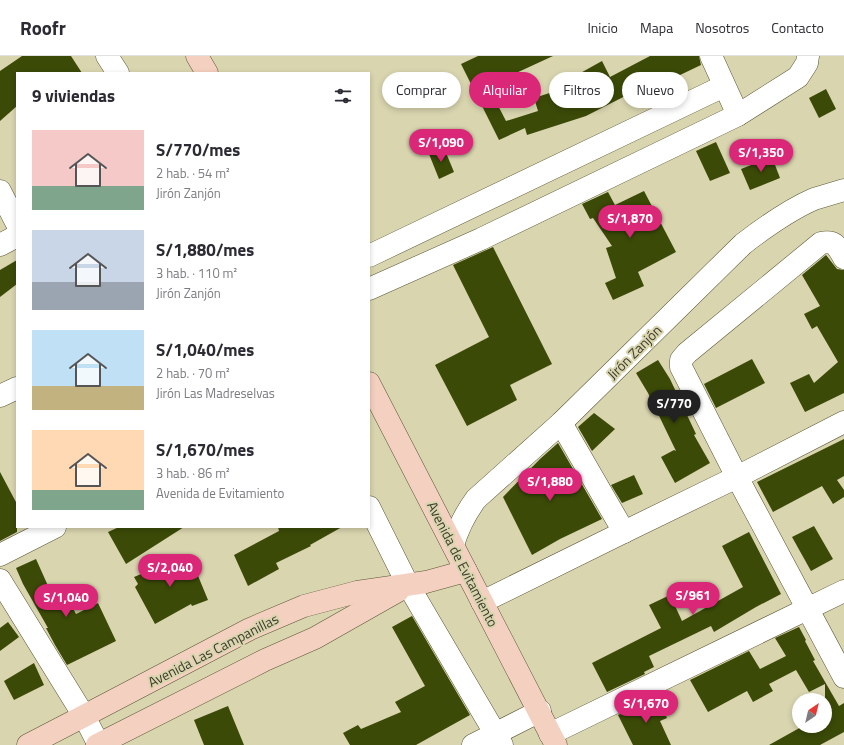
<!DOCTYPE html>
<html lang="es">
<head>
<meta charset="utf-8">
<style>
	:root { --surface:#fff; --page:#f7f7f7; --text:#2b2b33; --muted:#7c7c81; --line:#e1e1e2; --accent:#db2777 }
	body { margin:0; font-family:"Titillium Web",sans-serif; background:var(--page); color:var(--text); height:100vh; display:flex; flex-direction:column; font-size:15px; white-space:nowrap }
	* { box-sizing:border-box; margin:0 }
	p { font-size:13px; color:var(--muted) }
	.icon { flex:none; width:22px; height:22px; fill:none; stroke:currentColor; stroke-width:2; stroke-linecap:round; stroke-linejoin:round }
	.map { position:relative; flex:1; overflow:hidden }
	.sheet { position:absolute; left:16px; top:16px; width:354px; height:456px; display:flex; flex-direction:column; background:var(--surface); border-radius:0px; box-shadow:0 2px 6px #0003 }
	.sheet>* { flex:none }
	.hud { position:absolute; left:382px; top:16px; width:380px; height:36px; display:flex; gap:8px }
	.needle { width:26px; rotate:35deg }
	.fabs { position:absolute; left:792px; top:637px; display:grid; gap:8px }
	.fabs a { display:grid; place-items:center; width:40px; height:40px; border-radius:50%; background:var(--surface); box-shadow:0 2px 6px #0003; font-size:20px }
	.price { position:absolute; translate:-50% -34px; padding:0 9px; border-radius:14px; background:var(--accent); color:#fff; font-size:13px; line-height:26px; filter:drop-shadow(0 1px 2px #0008) }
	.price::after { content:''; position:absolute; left:50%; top:24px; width:12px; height:9px; margin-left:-6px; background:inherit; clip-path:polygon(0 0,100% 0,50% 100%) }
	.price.on { background:#222; color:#fff }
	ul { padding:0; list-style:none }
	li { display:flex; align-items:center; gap:12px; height:100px; padding:0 16px }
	li span { display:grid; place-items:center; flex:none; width:112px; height:80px; border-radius:0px; color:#555 }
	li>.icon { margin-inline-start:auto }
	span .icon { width:48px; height:48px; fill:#fffc; stroke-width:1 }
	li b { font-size:17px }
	h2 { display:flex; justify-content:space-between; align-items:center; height:48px; padding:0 16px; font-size:17px }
	.tag { padding:0 14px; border-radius:18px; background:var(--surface); box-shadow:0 2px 6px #0003; font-size:14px; line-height:36px }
	.tag.on { background:var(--accent); color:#fff }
	header { display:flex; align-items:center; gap:24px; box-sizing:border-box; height:56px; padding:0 20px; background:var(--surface); border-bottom:1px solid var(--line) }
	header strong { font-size:19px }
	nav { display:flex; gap:22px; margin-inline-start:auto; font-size:14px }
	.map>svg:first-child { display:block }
	.building { fill:#3b4a07 }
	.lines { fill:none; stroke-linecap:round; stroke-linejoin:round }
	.street-casing { stroke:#5a5635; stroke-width:23 }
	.secondary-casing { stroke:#5a5635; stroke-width:23 }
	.street { stroke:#fff; stroke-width:22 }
	.secondary { stroke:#f4d0c0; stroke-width:22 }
	.labels { text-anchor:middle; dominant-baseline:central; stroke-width:4; stroke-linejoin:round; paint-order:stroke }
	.street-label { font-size:14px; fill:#3d3b2c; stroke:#d9d5af }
</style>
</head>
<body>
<header>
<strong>Roofr</strong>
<nav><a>Inicio</a><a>Mapa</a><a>Nosotros</a><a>Contacto</a></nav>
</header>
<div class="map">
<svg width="844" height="689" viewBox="0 0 844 689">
	<rect width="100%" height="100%" fill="#d9d5af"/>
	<!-- building -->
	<g class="building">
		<path d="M22,0H71L82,17H17V50L0,65V15Z"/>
		<path d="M478,0H553L488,30L506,65L538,55L534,42L565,32L564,29L577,23L575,20L602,5L610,21L650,0H699L701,9L657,30L656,28L638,37L637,34L586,60L527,79L525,72L499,84L461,8Z"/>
		<path d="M826,33L836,53L819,62L809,42Z"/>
		<path d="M716,86L730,117L710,125L696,95Z"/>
		<path d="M444,92L454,116L439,123L429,98Z"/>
		<path d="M772,101L780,122L750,134L741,113Z"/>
		<path d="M644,135L676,196L638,216L644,230L613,244L605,227L616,222L606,192L612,190L593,162L590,163L582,148L608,136L615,149Z"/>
		<path d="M493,191L552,308L510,329L517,344L467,370L435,309L489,281L453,209Z"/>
		<path d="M826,199L837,213L844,214V337L805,356L790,327L809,318L814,327L838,306L817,270L812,273L804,258L820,250L802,219Z"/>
		<path d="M17,204V228L0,241V214Z"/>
		<path d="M752,303L765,327L716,352L704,328Z"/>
		<path d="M658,304L670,323L696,378L694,379L710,407L675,427L661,401L674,394L676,395L648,337L636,317Z"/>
		<path d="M594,357L615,373L592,395L578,371Z"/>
		<path d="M844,383V420L837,424L844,434V441L833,448L822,430L773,456L757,426Z"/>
		<path d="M558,387L602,463L560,483L532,499L503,441L540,403Z"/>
		<path d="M0,416L17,448V476L0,485Z"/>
		<path d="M634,419L643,438L622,447L611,429Z"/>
		<path d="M814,470L833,503L811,515L792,481Z"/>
		<path d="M119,471H184L126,508L108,476Z"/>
		<path d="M278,471H342L310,489L311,490L276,507L279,513L248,530L234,499L279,475Z"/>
		<path d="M749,476L781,538L756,551L714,576L711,570L649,600L654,611L644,616L645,618L607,636L592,607L661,572L649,549L670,539L682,565L743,531L722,490Z"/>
		<path d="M189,498L208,544L192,550L191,548L155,568L135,531L138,528L134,521Z"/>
		<path d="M36,503L53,541L64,536L76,558L98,547L116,585L67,609L55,589L46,572H48L23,528L16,512Z"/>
		<path d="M412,560L470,659L416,689H350L343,677L358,669L361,673L401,656L395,646L425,630L392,571Z"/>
		<path d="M8,566L19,581L0,595V572Z"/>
		<path d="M799,571L806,584L805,585L815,604L813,605L839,650L844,647V676L820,689H769L803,670H825V628L809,636L796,614L769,628L773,635L753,646L747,635L708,656L690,624L749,595L760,613L786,600L775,582Z"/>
		<path d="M34,607L44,629L14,644L4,625Z"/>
		<path d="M657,640L667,662L660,665L671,689H633L618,659Z"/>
		<path d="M228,650L244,689H204L194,664Z"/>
	</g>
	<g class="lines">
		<!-- street casing -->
		<g class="street-casing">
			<g id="street">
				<path d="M107,0L118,17"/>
				<path d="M711,0L738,59"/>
				<path d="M0,135L17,168"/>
				<path d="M0,189L17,180"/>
				<path d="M369,200L724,30"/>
				<path d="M844,202C837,190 835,184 821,187L687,297L681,304V311L737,421L844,621"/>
				<path d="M369,233L481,183L738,59L798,21L807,7L808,0"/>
				<path d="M0,340L17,332"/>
				<path d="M561,367L624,476"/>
				<path d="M369,451L408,529L502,689"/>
				<path d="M453,489C458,472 465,458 476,443L561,367L743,188C765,171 789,154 814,143C824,140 834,137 844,134"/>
				<path d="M0,499L55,471"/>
				<path d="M0,524L84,660L99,689"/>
				<path d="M482,546L624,476L737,421L844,366"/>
				<path d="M550,678L844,535"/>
				<path d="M473,689L540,655"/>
			</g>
		</g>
		<!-- secondary casing -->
		<g class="secondary-casing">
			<g id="secondary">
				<path d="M197,0L207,17"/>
				<path d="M369,327L556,689"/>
				<path d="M28,689L84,660L250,573L304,550L357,536L426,526L466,515"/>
				<path d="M97,689L265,604L315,582L398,535"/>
			</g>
		</g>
		<!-- street -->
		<use href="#street" class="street"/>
		<!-- secondary -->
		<use href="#secondary" class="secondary"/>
	</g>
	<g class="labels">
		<!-- street labels -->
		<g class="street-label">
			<text transform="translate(634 296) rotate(-45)">Jirón Zanjón</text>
			<text transform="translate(463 508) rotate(63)">Avenida de Evitamiento</text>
			<text transform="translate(213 594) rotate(-27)">Avenida Las Campanillas</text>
		</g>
	</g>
</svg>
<div class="fabs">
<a><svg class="needle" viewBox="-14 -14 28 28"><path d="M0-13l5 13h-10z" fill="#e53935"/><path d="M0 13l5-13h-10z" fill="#7c7c81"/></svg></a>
</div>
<b class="price" style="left:441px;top:107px">S/1,090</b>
<b class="price" style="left:761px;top:117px">S/1,350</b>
<b class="price" style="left:630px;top:183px">S/1,870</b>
<b class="price on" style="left:674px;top:368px">S/770</b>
<b class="price" style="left:550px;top:446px">S/1,880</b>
<b class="price" style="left:170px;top:532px">S/2,040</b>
<b class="price" style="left:693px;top:560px">S/961</b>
<b class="price" style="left:66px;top:562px">S/1,040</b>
<b class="price" style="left:646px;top:668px">S/1,670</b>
<div class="hud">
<a class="tag">Comprar</a>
<a class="tag on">Alquilar</a>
<a class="tag">Filtros</a>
<a class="tag">Nuevo</a>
</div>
<section class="sheet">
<h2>9 viviendas<svg class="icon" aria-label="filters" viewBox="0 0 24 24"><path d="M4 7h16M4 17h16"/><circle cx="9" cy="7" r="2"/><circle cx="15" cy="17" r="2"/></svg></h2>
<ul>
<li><span style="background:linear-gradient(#f6c9c9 70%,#7fa58c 0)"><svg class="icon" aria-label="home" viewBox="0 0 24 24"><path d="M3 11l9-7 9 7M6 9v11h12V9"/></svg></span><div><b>S/770/mes</b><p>2 hab. · 54 m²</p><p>Jirón Zanjón</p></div></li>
<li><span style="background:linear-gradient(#c9d6e8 65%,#9aa5b1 0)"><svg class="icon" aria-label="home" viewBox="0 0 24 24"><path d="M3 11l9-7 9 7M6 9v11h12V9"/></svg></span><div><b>S/1,880/mes</b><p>3 hab. · 110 m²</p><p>Jirón Zanjón</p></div></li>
<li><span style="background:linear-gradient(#bfe0f5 70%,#c2b280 0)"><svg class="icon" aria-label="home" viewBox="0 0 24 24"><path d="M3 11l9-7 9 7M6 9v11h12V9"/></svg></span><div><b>S/1,040/mes</b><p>2 hab. · 70 m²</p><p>Jirón Las Madreselvas</p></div></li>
<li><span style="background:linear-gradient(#ffd9b3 75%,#7fa58c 0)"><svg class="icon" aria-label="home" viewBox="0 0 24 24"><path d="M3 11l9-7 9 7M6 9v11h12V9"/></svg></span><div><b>S/1,670/mes</b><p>3 hab. · 86 m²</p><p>Avenida de Evitamiento</p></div></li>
</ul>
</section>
</div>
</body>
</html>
